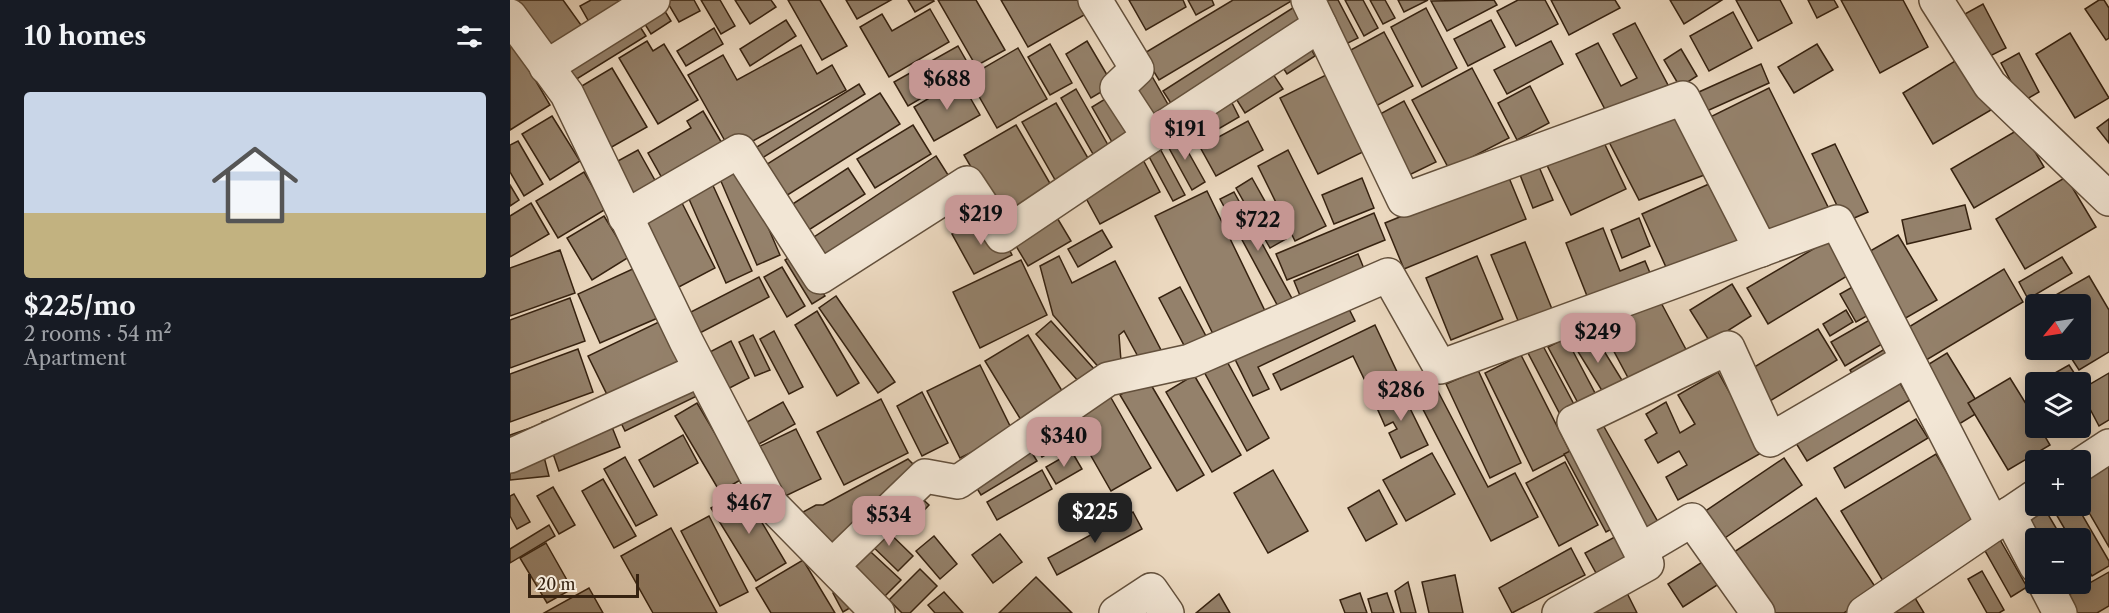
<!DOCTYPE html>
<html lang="en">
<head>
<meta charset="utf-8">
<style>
	:root { --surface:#171b24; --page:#20242c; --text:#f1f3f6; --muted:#9ea1a6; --line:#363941; --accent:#c59692 }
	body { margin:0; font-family:"Libre Caslon Text",serif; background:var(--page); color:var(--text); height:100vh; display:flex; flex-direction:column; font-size:22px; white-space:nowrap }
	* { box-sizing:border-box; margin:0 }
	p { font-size:20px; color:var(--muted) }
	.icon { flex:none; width:33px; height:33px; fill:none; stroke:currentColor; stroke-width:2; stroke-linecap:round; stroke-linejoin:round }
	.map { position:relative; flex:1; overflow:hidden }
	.side { display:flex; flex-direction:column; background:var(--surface); width:510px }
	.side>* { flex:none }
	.needle { width:39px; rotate:240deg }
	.controls { position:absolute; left:1515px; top:294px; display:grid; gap:12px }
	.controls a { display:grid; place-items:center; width:66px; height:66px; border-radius:6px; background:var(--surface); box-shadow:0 3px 15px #0003; font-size:30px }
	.scale { position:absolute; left:18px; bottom:15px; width:111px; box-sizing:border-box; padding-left:6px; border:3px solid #362210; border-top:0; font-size:16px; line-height:21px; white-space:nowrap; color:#362210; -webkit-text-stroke:4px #f2e6d5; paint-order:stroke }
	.price { position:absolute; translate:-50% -51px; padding:0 14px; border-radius:12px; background:var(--accent); color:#111; font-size:20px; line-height:39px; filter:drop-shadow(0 2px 3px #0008) }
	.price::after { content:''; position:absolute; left:50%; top:36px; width:18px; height:14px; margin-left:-9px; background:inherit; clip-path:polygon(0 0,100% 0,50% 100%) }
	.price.current { background:#222; color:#fff }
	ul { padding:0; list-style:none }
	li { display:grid; align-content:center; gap:12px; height:318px; padding:0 24px }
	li+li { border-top:2px solid var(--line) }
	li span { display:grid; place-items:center; height:186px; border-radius:6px; color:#555 }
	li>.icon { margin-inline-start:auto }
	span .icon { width:108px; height:108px; fill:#fffc; stroke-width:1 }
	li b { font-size:26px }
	h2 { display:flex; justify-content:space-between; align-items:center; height:72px; padding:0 24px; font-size:26px }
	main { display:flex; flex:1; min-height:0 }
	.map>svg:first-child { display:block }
	.building { fill:#94816b; stroke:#362210; stroke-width:1.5 }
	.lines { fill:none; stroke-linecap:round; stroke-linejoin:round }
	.street-casing { stroke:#63503c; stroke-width:36 }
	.street { stroke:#f2e6d5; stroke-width:33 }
</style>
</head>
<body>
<main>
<section class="side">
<h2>10 homes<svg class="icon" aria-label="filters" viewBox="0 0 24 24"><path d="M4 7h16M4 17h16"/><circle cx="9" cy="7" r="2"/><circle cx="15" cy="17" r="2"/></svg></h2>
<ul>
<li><span style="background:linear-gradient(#c9d6e8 65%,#c2b280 0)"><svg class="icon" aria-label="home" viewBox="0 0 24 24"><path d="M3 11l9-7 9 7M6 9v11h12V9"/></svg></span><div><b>$225/mo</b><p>2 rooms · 54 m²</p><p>Apartment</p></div></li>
</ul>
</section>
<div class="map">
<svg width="1599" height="613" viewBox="0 0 1599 613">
	<rect width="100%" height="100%" fill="#ebd8bf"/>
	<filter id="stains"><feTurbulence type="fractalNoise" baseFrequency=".00333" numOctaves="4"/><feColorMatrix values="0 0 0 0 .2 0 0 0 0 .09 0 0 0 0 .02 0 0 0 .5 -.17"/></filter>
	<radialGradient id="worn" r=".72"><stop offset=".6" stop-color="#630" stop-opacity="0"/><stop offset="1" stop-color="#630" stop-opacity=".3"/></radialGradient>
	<!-- building -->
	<g class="building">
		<path d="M0,0H53L76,32L41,57Z"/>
		<path d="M81,0H133L83,29L70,6Z"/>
		<path d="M148,0L161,21L141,34L128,13Z"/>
		<path d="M156,0H184L190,11L169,22Z"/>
		<path d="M191,0H210L225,26L211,34Z"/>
		<path d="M225,0H261L266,7L240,24Z"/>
		<path d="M278,0H310L337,46L312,60Z"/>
		<path d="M336,0H381L347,19Z"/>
		<path d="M398,0H423L424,1L405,12Z"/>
		<path d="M428,0H466L495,50L466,66Z"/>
		<path d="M491,0H578L583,10L518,47Z"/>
		<path d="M619,0H673L676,7L636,30Z"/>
		<path d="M678,0H702L704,5L686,15Z"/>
		<path d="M723,0H783L649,80L633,54Z"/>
		<path d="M805,0H828L848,38L830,47Z"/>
		<path d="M835,0H853L868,28L854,36Z"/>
		<path d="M860,0H875L885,18L873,24Z"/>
		<path d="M888,0H918L894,12Z"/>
		<path d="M984,0L987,5L937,31L921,1Z"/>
		<path d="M1008,0H1035L1048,24L1006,46L987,11Z"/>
		<path d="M1041,0H1105L1110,8L1059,35Z"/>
		<path d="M1160,0H1212L1174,24Z"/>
		<path d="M1226,0H1270L1282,23L1248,41Z"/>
		<path d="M1298,0H1324L1328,7L1307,18Z"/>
		<path d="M1331,0H1393L1418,47L1370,73Z"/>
		<path d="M1589,0H1594L1599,8V38L1596,40L1575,9Z"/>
		<path d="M792,2L804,23L666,111L653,91Z"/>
		<path d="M1473,4L1496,48L1476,58L1453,15Z"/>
		<path d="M916,8L947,68L912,87L881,27Z"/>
		<path d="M420,9L439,42L379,77L350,27L372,14L382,31Z"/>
		<path d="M1223,12L1242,48L1199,71L1180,36Z"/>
		<path d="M125,19L136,36L57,85L46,68Z"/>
		<path d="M276,20L286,36L240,66L230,49Z"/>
		<path d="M981,20L995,47L958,66L944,39Z"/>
		<path d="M1125,23L1158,85L1099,117L1066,54L1088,43L1111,86L1127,78L1103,34Z"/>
		<path d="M204,28L213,44L176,66L167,51Z"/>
		<path d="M874,32L903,86L866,106L837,52Z"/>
		<path d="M1560,33L1599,98L1565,118L1526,54Z"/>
		<path d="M0,37L40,105L0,130Z"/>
		<path d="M137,41L143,51L154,44L188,100L148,124L109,58Z"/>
		<path d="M577,41L603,85L581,98L556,54Z"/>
		<path d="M1041,41L1053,64L997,94L984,70Z"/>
		<path d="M797,42L805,56L777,74L768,60Z"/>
		<path d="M540,44L562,83L540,95L518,57Z"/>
		<path d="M1307,44L1323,70L1284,93L1268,67Z"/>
		<path d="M291,45L307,74L322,65L336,90L232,147L215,141L178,75L213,55L227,80Z"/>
		<path d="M448,46L461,69L398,106L384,82Z"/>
		<path d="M508,48L537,99L487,128L458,77Z"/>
		<path d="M1171,49L1187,76L1170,87L1154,60Z"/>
		<path d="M1509,53L1529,92L1512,102L1491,63Z"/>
		<path d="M1450,58L1481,110L1423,144L1393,93Z"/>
		<path d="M1251,64L1259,83L1188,115L1180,96Z"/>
		<path d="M757,65L773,89L735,113L720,89Z"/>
		<path d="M102,68L137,127L100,148L65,90Z"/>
		<path d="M962,68L999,138L939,169L902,100Z"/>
		<path d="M639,71L664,115L640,129L615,84Z"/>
		<path d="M822,72L859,149L808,174L770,98Z"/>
		<path d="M450,80L470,115L424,141L404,107Z"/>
		<path d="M349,84L355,94L244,163L237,153Z"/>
		<path d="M1020,86L1039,123L1007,140L988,103Z"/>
		<path d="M1259,88L1320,211L1253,244L1192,121Z"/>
		<path d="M566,89L602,152L587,161L551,98Z"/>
		<path d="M370,93L390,124L268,201L248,170Z"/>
		<path d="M605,93L629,136L606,149L582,107Z"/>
		<path d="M718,95L729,117L686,142L673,120Z"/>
		<path d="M894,101L926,162L893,178L861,119Z"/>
		<path d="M546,103L582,165L548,185L512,122Z"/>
		<path d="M1169,105L1202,172L1129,200L1096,136Z"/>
		<path d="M193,111L216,150L152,178L138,153L181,128L177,121Z"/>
		<path d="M42,116L70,161L40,180L12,134Z"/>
		<path d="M1599,119V143L1587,128Z"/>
		<path d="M738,121L753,150L706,176L690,147Z"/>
		<path d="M403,125L421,154L365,188L347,159Z"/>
		<path d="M506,125L545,192L493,222L454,155Z"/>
		<path d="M1511,128L1534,167L1464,208L1441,169Z"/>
		<path d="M1088,130L1116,189L1061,215L1033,157Z"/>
		<path d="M667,132L695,182L682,190L654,139Z"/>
		<path d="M8,141L33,184L14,196L0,172V145Z"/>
		<path d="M1325,144L1358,212L1335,222L1302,154Z"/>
		<path d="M648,145L675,195L663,201L636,151Z"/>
		<path d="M128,150L147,184L125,196L106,162Z"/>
		<path d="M778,150L816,226L785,241L748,166Z"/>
		<path d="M1024,155L1043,200L1023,208L1005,162Z"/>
		<path d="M426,156L440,178L309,265L295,243Z"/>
		<path d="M631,156L650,192L590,224L571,189Z"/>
		<path d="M230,162L270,255L247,265L207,172Z"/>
		<path d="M338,168L355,194L291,235L275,209Z"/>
		<path d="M74,172L96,209L48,238L26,201Z"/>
		<path d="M997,173L1016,219L894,269L875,223Z"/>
		<path d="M1556,177L1586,227L1515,269L1486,219Z"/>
		<path d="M742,178L776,239L760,248L726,188Z"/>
		<path d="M852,178L864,208L824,224L812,195Z"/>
		<path d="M200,179L242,271L216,283L175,190Z"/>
		<path d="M1210,179L1239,241L1160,276L1132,214Z"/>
		<path d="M0,185L9,200L0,206Z"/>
		<path d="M697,191L755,311L704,336L645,216Z"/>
		<path d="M724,192L785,304L771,312L710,199Z"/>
		<path d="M171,201L205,268L167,288L133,221Z"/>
		<path d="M21,203L39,234L0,257V216Z"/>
		<path d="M1455,205L1461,229L1397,244L1392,220Z"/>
		<path d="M543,211L561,241L518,266L500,236Z"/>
		<path d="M864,213L875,240L777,280L766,254Z"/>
		<path d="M94,216L119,257L82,280L57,238Z"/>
		<path d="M1129,218L1140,246L1112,258L1101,230Z"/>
		<path d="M468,219L494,239L502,255L464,274L442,234Z"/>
		<path d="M1093,228L1110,271L1135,261L1143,280L1081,306L1056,243Z"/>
		<path d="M592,230L602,247L568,267L558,249Z"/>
		<path d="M1388,235L1427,300L1394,319L1355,254Z"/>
		<path d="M1322,238L1342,273L1258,324L1237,288Z"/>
		<path d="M1015,242L1042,309L1009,323L981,255Z"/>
		<path d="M50,250L65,293L0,316V268Z"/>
		<path d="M288,252L315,296L302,304L275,260Z"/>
		<path d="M848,254L857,276L793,303L784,281Z"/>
		<path d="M549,256L562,283L605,261L651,350L631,362L614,331L609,335L611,361L592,371L543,315L530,266Z"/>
		<path d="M967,256L993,319L941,340L916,278Z"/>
		<path d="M1552,257L1562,273L1518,299L1509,282Z"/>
		<path d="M511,260L537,315L470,348L443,292Z"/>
		<path d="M127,267L150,317L90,343L68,294Z"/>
		<path d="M272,267L295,306L277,317L254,277Z"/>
		<path d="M1494,269L1513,302L1408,365L1389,333Z"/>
		<path d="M1579,276L1599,310V352L1569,370L1556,350H1570V304H1530Z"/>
		<path d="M249,277L259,297L186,335L175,315Z"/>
		<path d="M1222,284L1241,316L1200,342L1180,310Z"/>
		<path d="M1346,285L1362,313L1346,322L1330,294Z"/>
		<path d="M670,287L697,338L676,349L649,298Z"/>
		<path d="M326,296L385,382L368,393L309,308Z"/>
		<path d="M833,297L845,321L748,367L759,389L743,396L721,351Z"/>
		<path d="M60,298L75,341L0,368V320Z"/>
		<path d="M1149,299L1180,357L1123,387L1092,329Z"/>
		<path d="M1336,310L1343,322L1320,336L1313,324Z"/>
		<path d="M307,311L349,383L327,396L285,325Z"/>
		<path d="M1363,318L1377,341L1335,366L1321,342Z"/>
		<path d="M153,320L189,395L115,431L78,356Z"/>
		<path d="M541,321L585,370L570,383L526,334Z"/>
		<path d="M865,325L888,374L859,389L843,356L771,390L763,374Z"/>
		<path d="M1078,325L1118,390L1099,402L1059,337Z"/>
		<path d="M1308,329L1327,360L1260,401L1241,369Z"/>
		<path d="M264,331L293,387L279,394L250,339Z"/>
		<path d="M243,335L260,370L245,376L229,342Z"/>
		<path d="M518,335L554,394L511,420L475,361Z"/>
		<path d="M1056,338L1085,393L1068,403L1038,347Z"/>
		<path d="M221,341L239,378L210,393L192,356Z"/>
		<path d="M1032,344L1068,412L1053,420L1017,351Z"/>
		<path d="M1378,347L1385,360L1347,382L1340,370Z"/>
		<path d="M68,349L83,392L0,422V374Z"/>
		<path d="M1437,353L1472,410L1441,429L1406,372Z"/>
		<path d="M1011,355L1060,452L1023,471L975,373Z"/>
		<path d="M714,356L759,438L737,451L692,368Z"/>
		<path d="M470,365L503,432L450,458L417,391Z"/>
		<path d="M1559,365L1570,382H1529Z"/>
		<path d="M968,370L1011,463L980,478L936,384Z"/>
		<path d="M1208,372L1253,452L1168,500L1156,477L1177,465L1169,451L1148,463L1135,440L1147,433L1136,414L1156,402L1170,433L1185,424L1168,395Z"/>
		<path d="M1384,373L1400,400L1297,461L1281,435Z"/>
		<path d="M1599,373V420L1589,426L1570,390Z"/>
		<path d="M684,375L731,455L702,472L656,392Z"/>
		<path d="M637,378L694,475L667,491L610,395Z"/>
		<path d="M921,378L978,487L1005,473L1028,517L981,541L902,388Z"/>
		<path d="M1500,378L1526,420V428H1530L1540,445L1498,470L1458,403Z"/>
		<path d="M889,386L918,445L891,458L879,433L887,429L883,422L875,426L863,399Z"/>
		<path d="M596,389L641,468L601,491L556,412Z"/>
		<path d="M412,392L438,443L412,456L387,406Z"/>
		<path d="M371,399L398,453L334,485L307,432Z"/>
		<path d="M92,402L110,447L49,471L32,422Z"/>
		<path d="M273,402L285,424L240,449L228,427Z"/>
		<path d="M187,403L232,479L210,492L165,416Z"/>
		<path d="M1089,418L1152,529L1134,539L1070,428Z"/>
		<path d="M1406,419L1418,438L1335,488L1324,468Z"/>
		<path d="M552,420L563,439L532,457L521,438Z"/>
		<path d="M26,426L39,476L0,480V435Z"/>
		<path d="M286,429L311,479L267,500L242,450Z"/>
		<path d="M173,435L188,463L144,487L129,460Z"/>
		<path d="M516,443L527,461L471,495L460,477Z"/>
		<path d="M1072,445L1113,523L1096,532L1054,454Z"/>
		<path d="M562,452L572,469L546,484L536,467Z"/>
		<path d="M922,453L945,494L896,521L873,480Z"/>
		<path d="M1426,454L1471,530L1376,586L1331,511Z"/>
		<path d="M115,457L147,515L126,526L94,469Z"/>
		<path d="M1274,458L1292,485L1209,542L1191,514Z"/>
		<path d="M398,459L409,470L325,555L284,517L306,505H313Z"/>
		<path d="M1055,462L1088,525L1049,546L1016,483Z"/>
		<path d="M1596,463L1599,468V547L1570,497V477Z"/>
		<path d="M532,470L542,489L487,520L477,502Z"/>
		<path d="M763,470L798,531L758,553L724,493Z"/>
		<path d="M93,479L126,536L104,548L72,491Z"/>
		<path d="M43,487L65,525L49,534L27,496Z"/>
		<path d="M232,489L276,563L246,581L201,508Z"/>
		<path d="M869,490L887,524L856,541L838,508Z"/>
		<path d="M405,492L419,505L392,534L378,522Z"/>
		<path d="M4,494L20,522L7,529L0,516V496Z"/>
		<path d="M1306,498L1368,591L1334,613H1260L1221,554Z"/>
		<path d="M1533,506L1552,538H1526L1505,513Z"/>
		<path d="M1561,506H1567L1599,561V566L1582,576L1570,557V538H1560L1546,514Z"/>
		<path d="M623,512L632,529L547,575L538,558Z"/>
		<path d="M199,516L238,592L210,606L171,531Z"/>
		<path d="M369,523L403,556L388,571L354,538Z"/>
		<path d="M39,525L45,536L0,563V549Z"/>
		<path d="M161,528L207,613H143L111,556Z"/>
		<path d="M1485,531L1517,587L1501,597L1469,540Z"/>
		<path d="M1114,532L1130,561L1091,582L1075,553Z"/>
		<path d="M490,534L512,562L483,583L462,555Z"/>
		<path d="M424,536L447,564L430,579L406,551Z"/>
		<path d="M349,541L391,580L374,597L333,558Z"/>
		<path d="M36,543L62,589L37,603L10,558Z"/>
		<path d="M1061,548L1075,575L1002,613L989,588Z"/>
		<path d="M1200,557L1215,580L1173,607L1158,584Z"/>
		<path d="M293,560L325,613H261L246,588Z"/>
		<path d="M410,569L427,586L400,613H392L379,600Z"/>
		<path d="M1472,571L1494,610L1489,613H1477L1458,579Z"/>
		<path d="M1599,572V606L1587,613H1562L1553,598Z"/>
		<path d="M945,575L953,613H919L912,582Z"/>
		<path d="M526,577L562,613H489Z"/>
		<path d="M898,582L906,613H891L885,591Z"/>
		<path d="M339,584L350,602L333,612L323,593Z"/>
		<path d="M79,588L93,613H34Z"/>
		<path d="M1115,589L1127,613H1067Z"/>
		<path d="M434,592L453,613H425L418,605Z"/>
		<path d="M850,593L857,613H835L830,600Z"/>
		<path d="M877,593L884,613H862L858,599Z"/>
		<path d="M1402,593L1414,613H1370Z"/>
		<path d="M709,594L720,613H686Z"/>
	</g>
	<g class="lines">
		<!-- street casing -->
		<g class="street-casing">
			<g id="street">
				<path d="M585,0L627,69L607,88L639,137L810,25"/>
				<path d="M798,0L894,200L1173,98L1251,250"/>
				<path d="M1426,0L1480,85L1599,199"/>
				<path d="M0,16L57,94L176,341L261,504L368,613"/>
				<path d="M36,67L143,0"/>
				<path d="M115,217L229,151L310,277L457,183L492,236L639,137"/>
				<path d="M0,456L190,370"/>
				<path d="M1570,465L1599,446"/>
				<path d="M1499,514L1526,566"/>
				<path d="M1131,550L1182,520L1248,613"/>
				<path d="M323,565L415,476L448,482L598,379L680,361L878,275L930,367L1327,222L1483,525L1526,496"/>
				<path d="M1535,584L1550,613"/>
				<path d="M606,613L641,590L657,613"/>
				<path d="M1049,613L1137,564L1064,422L1218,348L1260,440L1397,360"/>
				<path d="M1354,613L1483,525"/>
			</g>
		</g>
		<!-- street -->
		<use href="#street" class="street"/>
	</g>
	<rect width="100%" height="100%" filter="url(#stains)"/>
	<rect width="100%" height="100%" fill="url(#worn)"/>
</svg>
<div class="controls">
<a><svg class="needle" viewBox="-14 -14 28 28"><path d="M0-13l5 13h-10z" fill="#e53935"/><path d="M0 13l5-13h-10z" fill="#9ea1a6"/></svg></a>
<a><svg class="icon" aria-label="layers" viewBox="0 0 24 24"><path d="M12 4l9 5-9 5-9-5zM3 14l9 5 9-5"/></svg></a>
<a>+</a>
<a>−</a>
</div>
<div class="scale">20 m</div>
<b class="price" style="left:437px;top:111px">$688</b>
<b class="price" style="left:675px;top:161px">$191</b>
<b class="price" style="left:471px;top:246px">$219</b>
<b class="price" style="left:748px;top:252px">$722</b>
<b class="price" style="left:1088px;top:364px">$249</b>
<b class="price" style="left:891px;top:422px">$286</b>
<b class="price" style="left:554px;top:468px">$340</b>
<b class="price" style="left:239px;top:535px">$467</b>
<b class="price current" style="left:585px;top:544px">$225</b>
<b class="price" style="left:379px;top:547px">$534</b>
</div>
</main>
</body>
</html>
